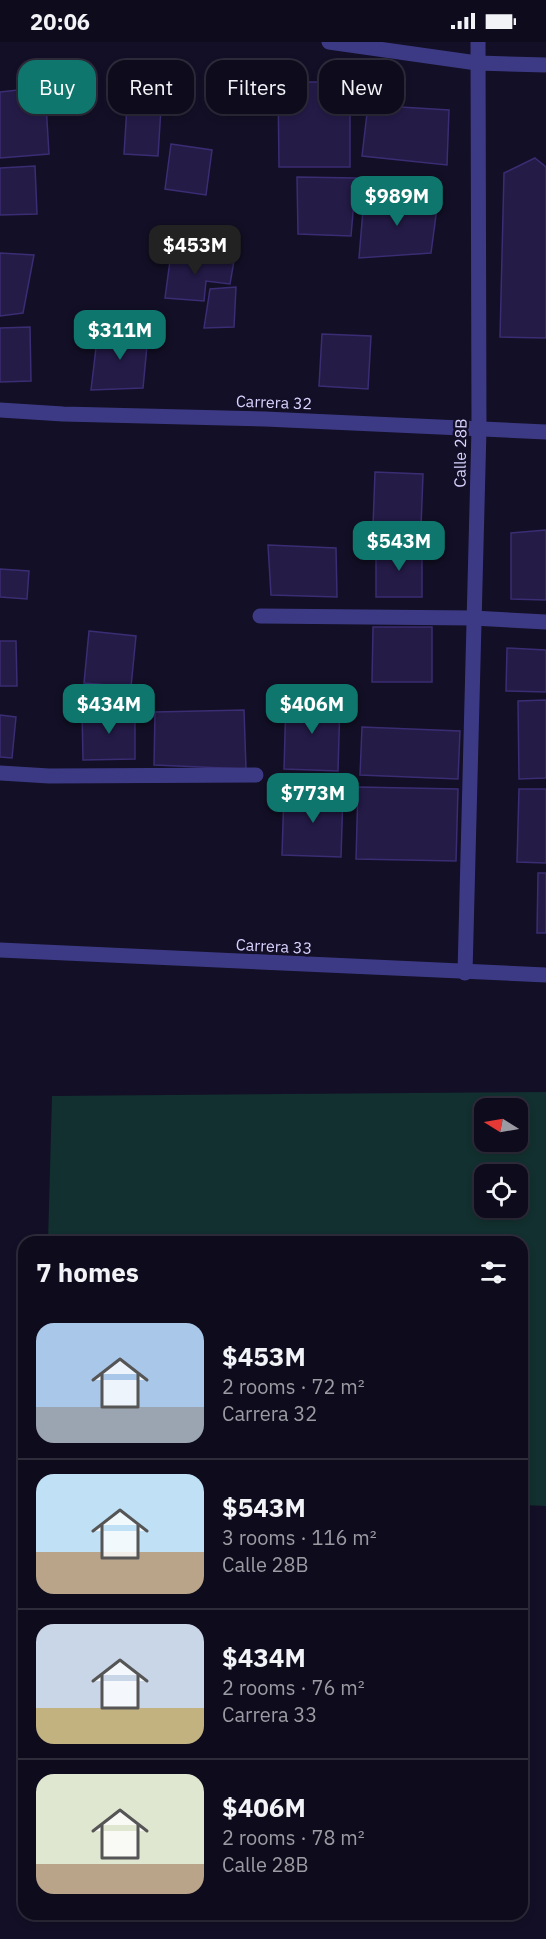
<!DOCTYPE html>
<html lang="en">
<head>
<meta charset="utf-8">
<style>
	:root { --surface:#0e0b1c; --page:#171425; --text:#f1f3f6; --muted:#9b9ba3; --line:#2e2b3b; --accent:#0f766e }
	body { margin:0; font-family:"IBM Plex Sans",sans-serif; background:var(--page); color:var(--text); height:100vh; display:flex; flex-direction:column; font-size:22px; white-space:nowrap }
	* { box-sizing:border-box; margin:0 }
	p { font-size:20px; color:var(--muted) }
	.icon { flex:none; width:33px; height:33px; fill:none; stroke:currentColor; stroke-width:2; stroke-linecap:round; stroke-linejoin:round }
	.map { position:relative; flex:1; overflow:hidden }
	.sheet { position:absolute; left:18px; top:1194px; width:510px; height:684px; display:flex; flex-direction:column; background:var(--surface); border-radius:18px; box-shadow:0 3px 9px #0003,0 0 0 2px var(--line) }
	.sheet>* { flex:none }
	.banner { position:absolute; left:18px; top:18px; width:510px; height:54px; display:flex; gap:12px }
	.needle { width:39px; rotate:281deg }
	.fabs { position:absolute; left:474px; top:1056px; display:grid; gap:12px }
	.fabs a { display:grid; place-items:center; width:54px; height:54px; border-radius:12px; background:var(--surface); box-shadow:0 3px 9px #0003,0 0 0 2px var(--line); font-size:30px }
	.price { position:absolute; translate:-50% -51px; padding:0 14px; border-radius:12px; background:var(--accent); color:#fff; font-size:20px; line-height:39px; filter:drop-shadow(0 2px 3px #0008) }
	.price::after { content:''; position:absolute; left:50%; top:36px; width:18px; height:14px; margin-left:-9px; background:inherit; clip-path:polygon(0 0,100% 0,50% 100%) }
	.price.on { background:#222; color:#fff }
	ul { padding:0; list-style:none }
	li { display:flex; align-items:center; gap:18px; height:150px; padding:0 18px }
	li+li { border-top:2px solid var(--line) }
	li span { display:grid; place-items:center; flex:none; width:168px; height:120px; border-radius:18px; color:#555 }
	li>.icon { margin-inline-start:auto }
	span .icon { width:72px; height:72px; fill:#fffc; stroke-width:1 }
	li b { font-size:26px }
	h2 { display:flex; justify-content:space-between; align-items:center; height:72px; padding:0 18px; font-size:26px }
	.chip { padding:0 21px; border-radius:18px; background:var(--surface); box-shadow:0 3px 9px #0003,0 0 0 2px var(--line); font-size:21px; line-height:54px }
	.chip.on { background:var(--accent); color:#fff }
	.status { display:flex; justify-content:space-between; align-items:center; height:42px; padding:0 30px; background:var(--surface); direction:ltr }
	.status svg { height:16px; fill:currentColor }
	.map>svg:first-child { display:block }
	.green { fill:#12302f; fill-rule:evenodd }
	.building { fill:#241b47; stroke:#3b2d73; stroke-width:1.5 }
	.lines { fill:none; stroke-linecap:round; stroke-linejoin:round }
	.minor { stroke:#3d3a85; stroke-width:15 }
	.labels { text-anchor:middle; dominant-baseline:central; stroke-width:5; stroke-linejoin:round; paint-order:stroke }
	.street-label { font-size:16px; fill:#d9d4ff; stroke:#130f26 }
</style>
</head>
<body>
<div class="status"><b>20:06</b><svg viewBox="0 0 49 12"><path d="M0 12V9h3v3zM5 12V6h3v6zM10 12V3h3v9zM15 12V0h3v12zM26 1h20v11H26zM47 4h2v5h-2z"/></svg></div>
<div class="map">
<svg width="546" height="1897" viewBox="0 0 546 1897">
	<rect width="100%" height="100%" fill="#130f26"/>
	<!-- green -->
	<path class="green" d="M546,1050V1464L522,1463V1200H48L52,1054ZM484,1066H518V1100H484ZM484,1132H518V1166H484Z"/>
	<!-- building -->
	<g class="building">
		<path d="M129,32L163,34L158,114L124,112Z"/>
		<path d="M278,40H350V125H279Z"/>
		<path d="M45,45L49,112L0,116V50Z"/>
		<path d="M368,63L449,68L447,123L362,114Z"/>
		<path d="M171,102L212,108L206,153L165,147Z"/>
		<path d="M535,116L546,125V296L500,295L504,131Z"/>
		<path d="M35,124L37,172L0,173V126Z"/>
		<path d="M297,135L356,136L351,194L298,192Z"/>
		<path d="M364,156L438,158L431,211L359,216Z"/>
		<path d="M0,211L34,213L23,271L0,274Z"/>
		<path d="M171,211L234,219L230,242L206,239L204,259L165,256Z"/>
		<path d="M236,245L234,285L204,286L210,247Z"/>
		<path d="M30,285L31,339L0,340V286Z"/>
		<path d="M98,289L148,293L143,346L91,348Z"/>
		<path d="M322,292L371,294L368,347L319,344Z"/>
		<path d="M375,430L423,432L421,485L373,484Z"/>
		<path d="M546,488V558L511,557V491Z"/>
		<path d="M268,503L336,506L337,555L271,553Z"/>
		<path d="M422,505V555H376V506Z"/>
		<path d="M0,527L29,529L27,557L0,555Z"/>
		<path d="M373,585H432V640H372Z"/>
		<path d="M89,589L136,594L131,645L84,641Z"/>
		<path d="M0,599H16L17,644H0Z"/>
		<path d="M507,606L546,608V650L506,649Z"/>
		<path d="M286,658L340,659L338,729L284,727Z"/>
		<path d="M546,658V736L519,737L518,659Z"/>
		<path d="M135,668V717L83,718L82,669Z"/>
		<path d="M244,668L246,727L154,723L155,670Z"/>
		<path d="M0,673L16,675L12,716L0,715Z"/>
		<path d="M362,685L460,689L458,737L360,733Z"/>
		<path d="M358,745L458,747L456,819L356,817Z"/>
		<path d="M519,747H546V821L517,820Z"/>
		<path d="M284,749L343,751L341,815L282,813Z"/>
		<path d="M538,831H546V891H537Z"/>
	</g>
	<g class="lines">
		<!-- minor -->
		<g class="minor">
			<path d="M329,0L477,21L546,23"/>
			<path d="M0,368L63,372L265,377L546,390"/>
			<path d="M260,574L473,576L546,580"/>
			<path d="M0,731L49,734L256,733"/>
			<path d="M0,908L546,933"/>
			<path d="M465,931L479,387L478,0"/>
		</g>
	</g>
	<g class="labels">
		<!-- street labels -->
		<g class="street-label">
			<text transform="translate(274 360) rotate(2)">Carrera 32</text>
			<text transform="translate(460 411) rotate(-89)">Calle 28B</text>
			<text transform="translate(274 904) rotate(3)">Carrera 33</text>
		</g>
	</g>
</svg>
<div class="fabs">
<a><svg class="needle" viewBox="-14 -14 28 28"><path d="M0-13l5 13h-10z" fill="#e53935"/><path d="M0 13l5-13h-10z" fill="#9b9ba3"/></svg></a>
<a><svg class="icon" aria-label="locate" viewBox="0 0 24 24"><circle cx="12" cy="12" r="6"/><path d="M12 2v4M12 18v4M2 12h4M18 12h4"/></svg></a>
</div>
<b class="price" style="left:397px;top:185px">$989M</b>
<b class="price on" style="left:195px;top:234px">$453M</b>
<b class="price" style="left:120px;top:319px">$311M</b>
<b class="price" style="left:399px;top:530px">$543M</b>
<b class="price" style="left:109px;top:693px">$434M</b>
<b class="price" style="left:312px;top:693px">$406M</b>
<b class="price" style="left:313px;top:782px">$773M</b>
<div class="banner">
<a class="chip on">Buy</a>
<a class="chip">Rent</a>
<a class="chip">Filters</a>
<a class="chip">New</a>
</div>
<section class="sheet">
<h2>7 homes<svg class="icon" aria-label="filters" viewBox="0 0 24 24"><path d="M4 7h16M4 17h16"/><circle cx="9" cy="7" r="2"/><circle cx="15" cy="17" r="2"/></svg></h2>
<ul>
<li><span style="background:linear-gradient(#a9c7e8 70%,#9aa5b1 0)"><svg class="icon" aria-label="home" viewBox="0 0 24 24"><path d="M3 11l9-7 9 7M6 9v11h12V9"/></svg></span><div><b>$453M</b><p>2 rooms · 72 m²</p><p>Carrera 32</p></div></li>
<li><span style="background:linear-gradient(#bfe0f5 65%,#b9a48a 0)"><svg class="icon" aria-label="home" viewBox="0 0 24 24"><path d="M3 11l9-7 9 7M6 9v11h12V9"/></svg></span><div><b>$543M</b><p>3 rooms · 116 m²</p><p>Calle 28B</p></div></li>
<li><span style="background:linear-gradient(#c9d6e8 70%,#c2b280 0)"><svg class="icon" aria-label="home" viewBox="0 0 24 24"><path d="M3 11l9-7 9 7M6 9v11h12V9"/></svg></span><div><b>$434M</b><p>2 rooms · 76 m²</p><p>Carrera 33</p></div></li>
<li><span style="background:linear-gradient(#dfe7d0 75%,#b9a48a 0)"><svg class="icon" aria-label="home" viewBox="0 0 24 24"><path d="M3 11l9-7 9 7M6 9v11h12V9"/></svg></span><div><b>$406M</b><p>2 rooms · 78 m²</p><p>Calle 28B</p></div></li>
</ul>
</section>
</div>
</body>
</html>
